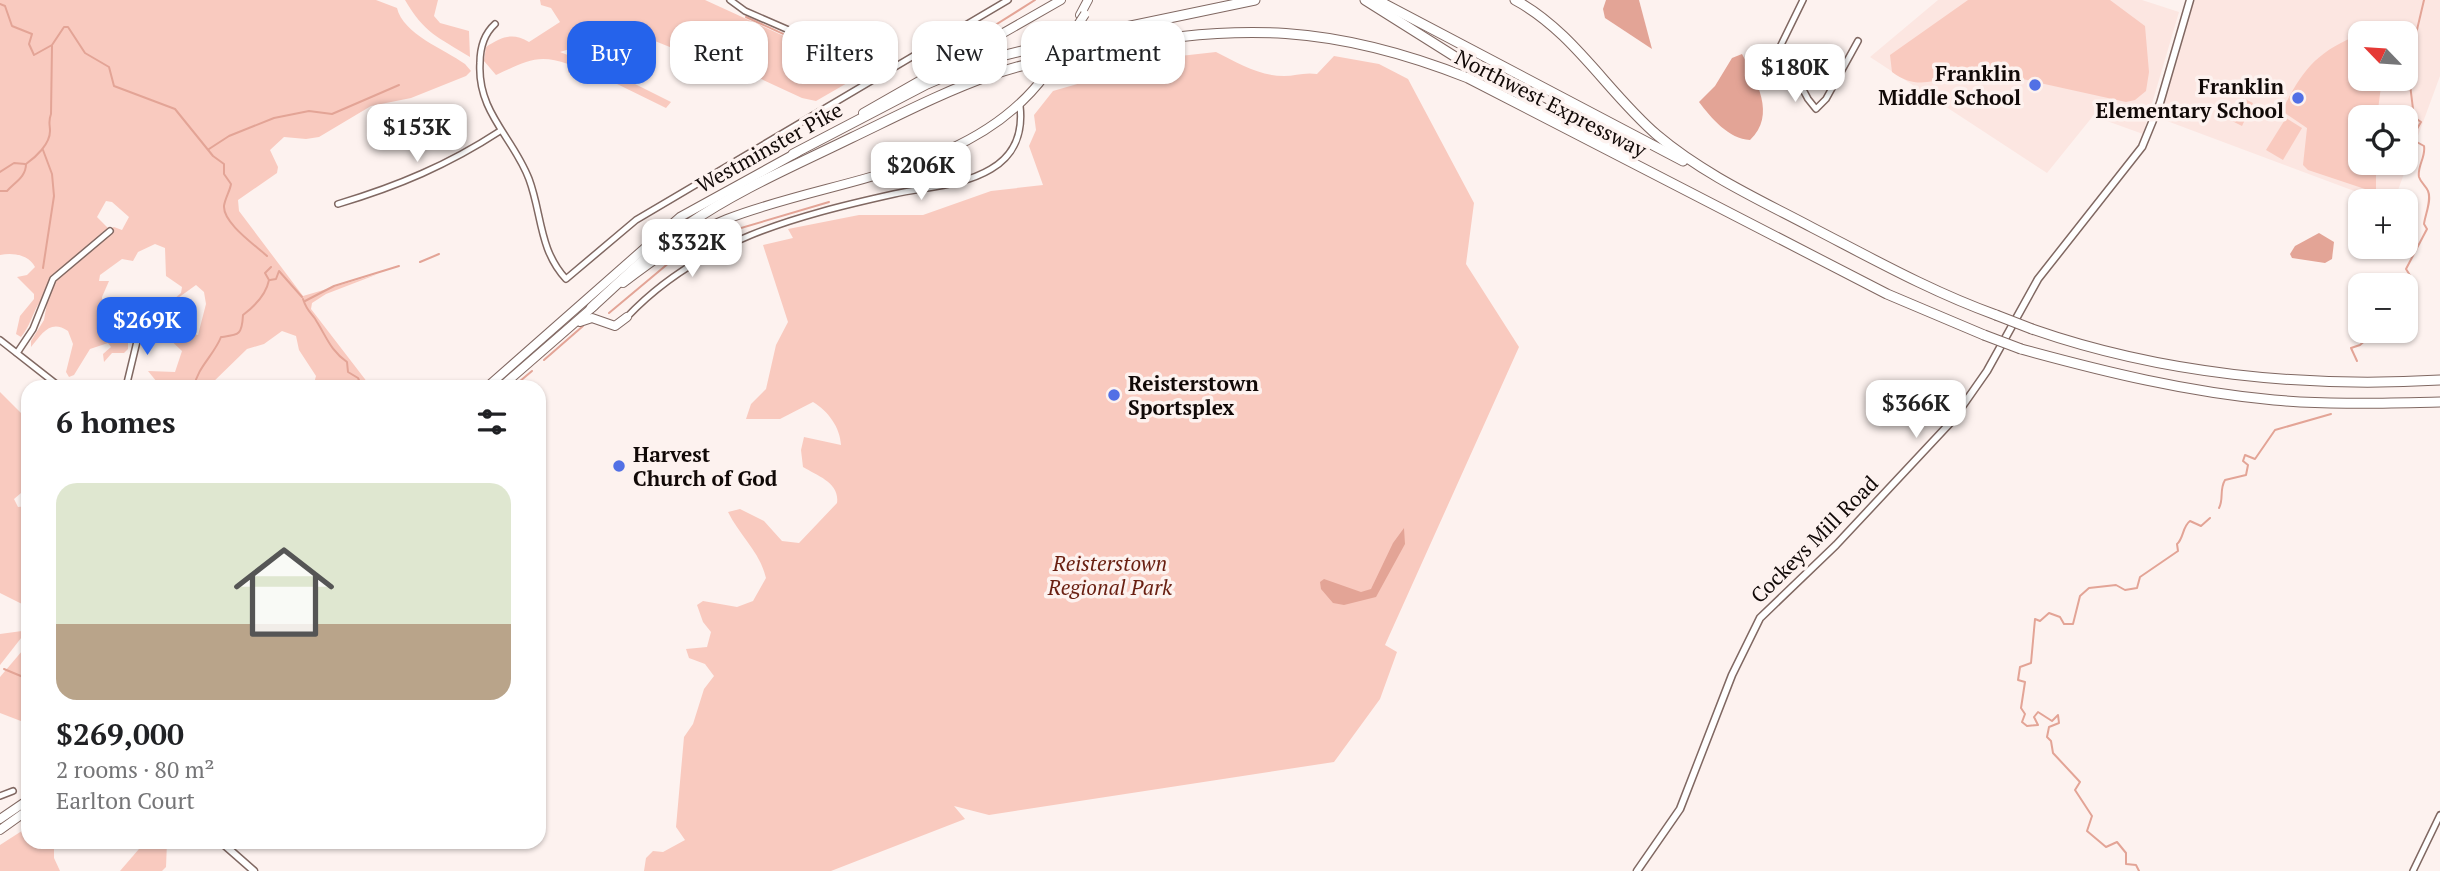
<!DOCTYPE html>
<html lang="en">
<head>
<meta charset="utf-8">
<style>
	:root { --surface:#fff; --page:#f6f6f6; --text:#202124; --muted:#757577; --accent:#2563eb }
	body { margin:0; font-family:"PT Serif",serif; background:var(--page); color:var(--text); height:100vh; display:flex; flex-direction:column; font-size:26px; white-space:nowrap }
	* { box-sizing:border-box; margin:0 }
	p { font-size:23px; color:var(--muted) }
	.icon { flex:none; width:38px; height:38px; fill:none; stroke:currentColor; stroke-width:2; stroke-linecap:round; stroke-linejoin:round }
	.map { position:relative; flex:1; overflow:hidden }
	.sheet { position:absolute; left:21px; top:380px; width:525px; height:469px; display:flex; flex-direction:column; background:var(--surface); border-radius:21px; box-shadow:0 2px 5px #0004 }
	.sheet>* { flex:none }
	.guide { position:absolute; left:567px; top:21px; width:665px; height:63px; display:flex; gap:14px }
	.needle { width:46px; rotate:295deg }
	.fabs { position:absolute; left:2348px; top:21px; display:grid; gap:14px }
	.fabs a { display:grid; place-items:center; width:70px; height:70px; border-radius:14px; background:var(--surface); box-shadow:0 2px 5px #0004; font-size:35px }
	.price { position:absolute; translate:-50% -60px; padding:0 16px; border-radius:14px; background:#fff; color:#222; font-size:23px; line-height:46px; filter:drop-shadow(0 2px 4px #0008) }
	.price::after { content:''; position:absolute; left:50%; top:42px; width:21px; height:16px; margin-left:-10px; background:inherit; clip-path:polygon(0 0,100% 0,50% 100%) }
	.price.active { background:var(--accent); color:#fff }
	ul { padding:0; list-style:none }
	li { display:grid; align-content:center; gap:14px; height:371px; padding:0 35px }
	li span { display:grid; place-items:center; height:217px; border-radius:21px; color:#555 }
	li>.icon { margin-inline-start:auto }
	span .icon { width:126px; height:126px; fill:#fffc; stroke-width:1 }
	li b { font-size:30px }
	h2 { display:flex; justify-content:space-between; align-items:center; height:84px; padding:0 35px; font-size:30px }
	.chip { padding:0 24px; border-radius:21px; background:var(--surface); box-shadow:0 2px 5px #0004; font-size:24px; line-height:63px }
	.chip.active { background:var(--accent); color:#fff }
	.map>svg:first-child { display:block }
	.built { fill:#fce6e1; fill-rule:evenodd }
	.green { fill:#f9cabf; fill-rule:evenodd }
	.water { fill:#e3a496 }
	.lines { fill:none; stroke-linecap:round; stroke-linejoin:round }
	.stream { stroke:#e3a496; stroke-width:2 }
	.minor-casing { stroke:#806862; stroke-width:8 }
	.tertiary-casing { stroke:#806862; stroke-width:9 }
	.trunk-casing { stroke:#806862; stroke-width:10 }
	.motorway-casing { stroke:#806862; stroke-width:11 }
	.minor { stroke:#fff; stroke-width:5 }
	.tertiary { stroke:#fff; stroke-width:6 }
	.trunk { stroke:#fff; stroke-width:8 }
	.motorway { stroke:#fff; stroke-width:9 }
	.trunk-bridge-casing { stroke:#806862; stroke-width:10; stroke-linecap:butt }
	.motorway-bridge-casing { stroke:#806862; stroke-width:11; stroke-linecap:butt }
	.trunk-bridge { stroke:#fff; stroke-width:8 }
	.motorway-bridge { stroke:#fff; stroke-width:9 }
	.poi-dot { fill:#5270e5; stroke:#fdf2ef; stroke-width:2.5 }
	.labels { text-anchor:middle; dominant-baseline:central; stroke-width:7; stroke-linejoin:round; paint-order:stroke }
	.poi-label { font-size:21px; font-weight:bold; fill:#110907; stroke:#fdf2ef; text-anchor:end }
	.street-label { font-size:21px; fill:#110907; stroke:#fdf2ef }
	.park-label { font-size:21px; font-style:italic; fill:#691f11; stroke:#fdf2ef }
</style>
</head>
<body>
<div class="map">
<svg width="2440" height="871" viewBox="0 0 2440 871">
	<rect width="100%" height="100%" fill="#fdf2ef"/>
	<!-- built -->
	<g class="built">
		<path d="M1938,0H2142L2179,12L2143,134L2093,116L2047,173L1870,57Z"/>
		<path d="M2194,0H2440V76L2394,201H2381L2159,118ZM2361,33H2406V79H2361ZM2361,117H2406V163H2361Z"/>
	</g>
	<!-- green -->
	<g class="green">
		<path d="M0,0H376L397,8C403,34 444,49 465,64L471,71L466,76L411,98L371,106L319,137L306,139L284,137L270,150L278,167L277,173L238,200L239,211L303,296L378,274L326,294L312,303L311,309L371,387H313L316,376L299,350L296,336L282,331L264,344L247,349L208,387H161L148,371L175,372L182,351L161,331L160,321L168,319L178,331L198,335L206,304L204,292L196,285L164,308L181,293L182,287L166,276L165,248L155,244L138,252L133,261L122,259L100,275L99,281H109L102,297L101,332L128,336V349L124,353H112L104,362L103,354L111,347L108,343L90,349L74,375L69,377L66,372L73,344L68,331C50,319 42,334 31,347V341L44,320L47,303L42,300C34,307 31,326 21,337L16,334L20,316L34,299V294L17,277L27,275L35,267C29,255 13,252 0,255ZM106,201L112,202L129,217L122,230L114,227L109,229L97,217Z"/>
		<path d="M405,0H438L434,16L440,23L469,31L470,57C438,37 424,33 405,0Z"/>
		<path d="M540,0H705L834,59L868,71L816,101L802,98L746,72L697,58L645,37L620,33L560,52L609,71L671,102L666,108L613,82L585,72L578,78L568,72V64C537,53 525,62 496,75L484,61L486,47C502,37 512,32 529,42L560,22L551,8L541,5Z"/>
		<path d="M1968,0H2110L2145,26L2149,72L2146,91L2135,100L2126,102L1977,69C1943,74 1923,95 1892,72L1890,55Z"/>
		<path d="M2361,34V79H2382L2377,117H2361V163H2376V189L2371,191L2308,170L2303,165L2307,128L2282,111C2302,70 2317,51 2361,34Z"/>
		<path d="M1216,52C1238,63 1259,76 1284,76C1295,76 1304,72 1317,74L1334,56L1379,64L1408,79L1474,203L1466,264L1519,347L1385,645L1397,652L1380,699L1334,762L989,815L954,806L965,819L831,871H644L646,858L653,851L663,852L685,840L676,827L684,737L693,724L704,689L714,676L705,664L689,658L686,649L707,647L711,632L703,622L697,605L703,601L737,607L753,601L766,578C760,552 740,536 728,512L740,509L764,521L782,541L799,543L837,503C840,483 818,476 803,467L801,450L804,437L841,445C840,427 828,411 813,402L780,419H746L751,404L766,389L776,345L788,322L763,245L793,238L788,229L859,215H923L991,191L1043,185L1029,146L1036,130L1034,115L1053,91L1171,57Z"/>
		<path d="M2243,98L2253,103L2242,126L2232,121Z"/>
		<path d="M2286,118L2302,128L2283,160L2266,150Z"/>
		<path d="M0,392L28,420V487L14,499L18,507L28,506V607L0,593Z"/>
		<path d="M22,631L25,633L0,665V634Z"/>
		<path d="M28,644V722L26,723L0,713V677Z"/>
		<path d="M28,827V842H54V858L60,871H0V845Z"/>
		<path d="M145,842H167L166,867L162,871H120Z"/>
	</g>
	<!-- water -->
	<g class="water">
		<path d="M1606,0H1639L1652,49L1605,18L1603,9Z"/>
		<path d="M1742,54C1756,80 1777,115 1750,140C1729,139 1711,118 1699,102L1715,86L1732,58Z"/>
		<path d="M2319,233L2334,242L2332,259L2325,263L2292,258L2290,254L2295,246Z"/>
		<path d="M1404,528L1405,544L1376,597L1344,605L1333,603L1321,589L1320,582L1324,579L1361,592L1371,589L1393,543Z"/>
	</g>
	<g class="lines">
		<!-- stream -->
		<g class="stream">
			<path d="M0,4L5,6L12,26L32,34L29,44L34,55L52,45L64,27H68L85,53L109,67L114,86L175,109L213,156L224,164V174L231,184C230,191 225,198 224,206C223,223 255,245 267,256"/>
			<path d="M746,17L856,67"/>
			<path d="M931,60L981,34L1035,0"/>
			<path d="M209,149L229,136L274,118L309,111L332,114L399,85"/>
			<path d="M0,172L14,163L25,164"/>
			<path d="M0,191H7C15,182 26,177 26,164C36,157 50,144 50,131C50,124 48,122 51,114L52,46"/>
			<path d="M420,262L439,254"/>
			<path d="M43,268L54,196L52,174L43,150"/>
			<path d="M270,280L276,279L279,271L302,297"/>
			<path d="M2406,285L2411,277L2406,269L2427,229L2424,224C2425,215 2432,200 2428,191C2426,186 2421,183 2419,177C2417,166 2426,157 2424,146L2415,141L2414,134L2421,122L2414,117L2407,60L2412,51L2424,0"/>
			<path d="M303,299C308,314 312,312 317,322C327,338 331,351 347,362L348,372L358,378L362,387"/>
			<path d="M305,301L334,286L399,266"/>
			<path d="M609,313L670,262L714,236L829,202"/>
			<path d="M544,360L583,326"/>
			<path d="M2357,361L2351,348L2360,345L2376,331"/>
			<path d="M194,387C197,368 214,355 221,337C238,335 242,336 243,315C255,306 266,295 269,280L265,273L271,267"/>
			<path d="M513,387L532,371"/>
			<path d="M2219,508C2224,499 2219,490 2225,480L2246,475L2248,465L2243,461L2245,455L2255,459L2275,430L2331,414"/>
			<path d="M4,669L28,679"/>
			<path d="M2139,871L2136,865L2126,864V853L2117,842L2106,847L2087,831L2092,816L2075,790L2080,782L2053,753L2051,741L2047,737L2049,727L2059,723L2058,715L2052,721L2038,712L2034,717L2038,725L2027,726L2022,722L2025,714L2021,708L2025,682L2018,680L2020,667L2031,663L2035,619L2040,621L2049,613L2060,617L2064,624H2073L2080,596L2089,588L2116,585L2125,590L2137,588L2140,577L2178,551L2177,544C2184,538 2182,527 2190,521L2201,526L2210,518"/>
		</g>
		<!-- minor casing -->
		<g class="minor-casing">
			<g id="minor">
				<path d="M730,0L745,11L853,58L873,79"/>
				<path d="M1803,0L1780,47L1808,99L1816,109L1826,99L1858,41"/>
				<path d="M495,24C484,34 480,48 480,63C477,112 513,137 529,179C542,214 539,250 566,279L636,220L1008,0"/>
				<path d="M338,204C398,186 448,165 500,131"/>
				<path d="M627,317C699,241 795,216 894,194C925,187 963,186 991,169C1015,155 1023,132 1020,106"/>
				<path d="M0,340L60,387"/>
				<path d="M17,353L33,329L53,279L110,231"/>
				<path d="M126,387L139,333L147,318"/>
				<path d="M0,796L13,791"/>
				<path d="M2413,871L2440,815"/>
			</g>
		</g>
		<!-- tertiary casing -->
		<g class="tertiary-casing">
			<g id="tertiary">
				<path d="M221,842L254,871"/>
				<path d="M1637,871L1680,809L1732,675L1760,618L1836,545L1952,421L1987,371L2038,279L2142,147L2160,103L2190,0"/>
			</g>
		</g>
		<!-- trunk casing -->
		<g class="trunk-casing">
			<g id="trunk">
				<path d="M1080,15L1088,0"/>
				<path d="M863,113L1061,0"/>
				<path d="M623,283C656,258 689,234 727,219C835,177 973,174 1046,74"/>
				<path d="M580,322L592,318L615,326L627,317"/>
				<path d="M487,387L680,217L798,152"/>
				<path d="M501,387L594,306"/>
				<path d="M0,819L28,800"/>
				<path d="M0,830L28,810"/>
			</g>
		</g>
		<!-- motorway casing -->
		<g class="motorway-casing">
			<g id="motorway">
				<path d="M1365,0L1473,68L1630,157"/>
				<path d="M1377,0L1683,161"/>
				<path d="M1515,0C1573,31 1608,93 1657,135C1703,174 1760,200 1813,228C1873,259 1932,292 1996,315"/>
				<path d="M793,154L927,84L981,61L1078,37L1255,0"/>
				<path d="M591,308C622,280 653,249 687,225C737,190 796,165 851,138C897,116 943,92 991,75C1026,63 1063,56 1099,49C1238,22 1335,25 1468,78L1887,294L1984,335"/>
				<path d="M2032,329C2161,374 2304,388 2440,380"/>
				<path d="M2021,349C2105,372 2187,392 2274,400C2329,405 2385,403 2440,402"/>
			</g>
		</g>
		<!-- minor -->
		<use href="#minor" class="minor"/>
		<!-- tertiary -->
		<use href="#tertiary" class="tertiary"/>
		<!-- trunk -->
		<use href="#trunk" class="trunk"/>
		<!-- motorway -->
		<use href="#motorway" class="motorway"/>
		<!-- trunk-bridge casing -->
		<g class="trunk-bridge-casing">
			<path id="trunk-bridge" d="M1046,74L1085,14"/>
		</g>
		<!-- motorway-bridge casing -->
		<g class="motorway-bridge-casing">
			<g id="motorway-bridge">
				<path d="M1996,315L2032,329"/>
				<path d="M1984,335L2021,349"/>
			</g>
		</g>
		<!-- trunk-bridge -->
		<use href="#trunk-bridge" class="trunk-bridge"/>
		<!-- motorway-bridge -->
		<use href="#motorway-bridge" class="motorway-bridge"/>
	</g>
	<!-- markers -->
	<g class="poi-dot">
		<circle cx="2035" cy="85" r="7"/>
		<circle cx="2298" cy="98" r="7"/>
		<circle cx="1114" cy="395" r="7"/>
		<circle cx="619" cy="466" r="7"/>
	</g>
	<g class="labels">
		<!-- poi labels -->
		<g class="poi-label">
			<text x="2021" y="73">Franklin<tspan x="2021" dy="24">Middle School</tspan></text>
			<text x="2284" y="86">Franklin<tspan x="2284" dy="24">Elementary School</tspan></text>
			<text x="1128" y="383" text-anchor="start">Reisterstown<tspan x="1128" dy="24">Sportsplex</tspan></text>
			<text x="633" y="454" text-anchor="start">Harvest<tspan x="633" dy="24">Church of God</tspan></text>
		</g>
		<!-- street labels -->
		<g class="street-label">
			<text transform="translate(1551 103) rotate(27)">Northwest Expressway</text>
			<text transform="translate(769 147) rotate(-29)">Westminster Pike</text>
			<text transform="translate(1814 539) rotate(-45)">Cockeys Mill Road</text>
		</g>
		<!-- park labels -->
		<g class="park-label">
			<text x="1110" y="563">Reisterstown<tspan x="1110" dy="24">Regional Park</tspan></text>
		</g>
	</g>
</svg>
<div class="fabs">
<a><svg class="needle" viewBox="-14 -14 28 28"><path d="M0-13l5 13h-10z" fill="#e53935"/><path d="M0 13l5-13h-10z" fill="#757577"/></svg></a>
<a><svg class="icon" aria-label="locate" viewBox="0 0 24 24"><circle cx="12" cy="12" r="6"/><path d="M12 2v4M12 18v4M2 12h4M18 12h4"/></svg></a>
<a>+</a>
<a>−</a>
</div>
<b class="price" style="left:1795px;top:104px">$180K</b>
<b class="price" style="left:417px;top:164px">$153K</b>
<b class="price" style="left:921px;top:202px">$206K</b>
<b class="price" style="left:692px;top:279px">$332K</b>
<b class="price active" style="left:147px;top:357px">$269K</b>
<b class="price" style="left:1916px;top:440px">$366K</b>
<div class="guide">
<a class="chip active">Buy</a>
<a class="chip">Rent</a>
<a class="chip">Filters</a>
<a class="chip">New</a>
<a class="chip">Apartment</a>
</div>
<section class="sheet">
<h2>6 homes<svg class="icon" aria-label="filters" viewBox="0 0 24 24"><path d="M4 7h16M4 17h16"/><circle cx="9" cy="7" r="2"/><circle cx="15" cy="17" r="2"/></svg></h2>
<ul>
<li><span style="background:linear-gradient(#dfe7d0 65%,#b9a48a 0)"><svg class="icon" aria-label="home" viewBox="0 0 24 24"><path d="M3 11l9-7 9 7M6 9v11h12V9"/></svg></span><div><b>$269,000</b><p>2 rooms · 80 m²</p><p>Earlton Court</p></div></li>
</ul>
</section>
</div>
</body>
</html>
